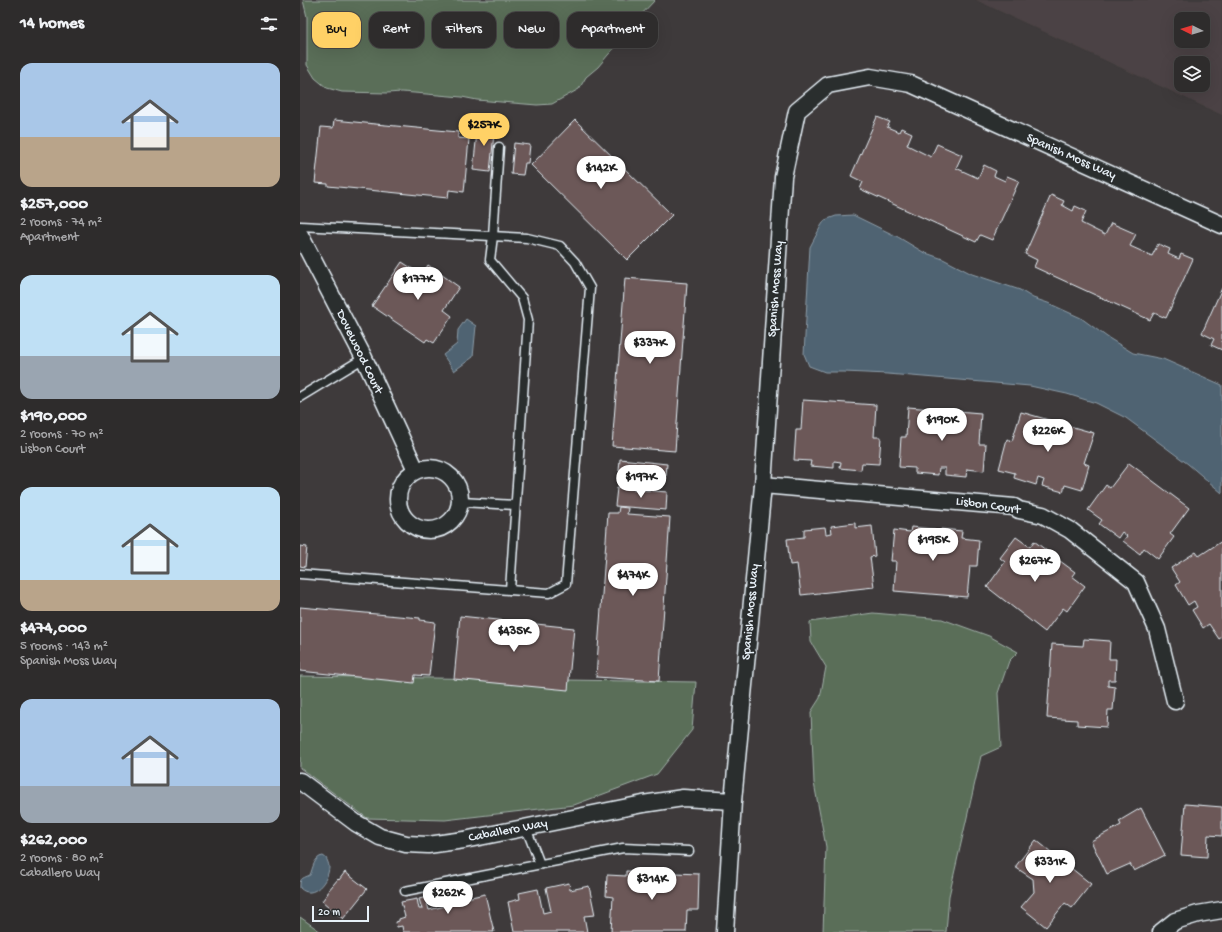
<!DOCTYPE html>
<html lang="en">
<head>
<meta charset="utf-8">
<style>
	:root { --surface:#2e2c2c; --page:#363434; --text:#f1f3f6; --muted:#a7a7a9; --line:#494848; --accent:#ffd166 }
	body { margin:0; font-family:"Gochi Hand",sans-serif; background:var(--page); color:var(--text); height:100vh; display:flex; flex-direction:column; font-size:15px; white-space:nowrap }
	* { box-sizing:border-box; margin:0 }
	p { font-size:13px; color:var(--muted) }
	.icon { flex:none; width:22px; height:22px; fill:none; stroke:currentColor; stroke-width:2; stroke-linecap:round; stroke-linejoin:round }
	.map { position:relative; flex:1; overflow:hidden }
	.details { display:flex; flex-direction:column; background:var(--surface); width:300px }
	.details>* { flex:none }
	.banner { position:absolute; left:12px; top:12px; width:380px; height:36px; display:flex; gap:8px }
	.needle { width:26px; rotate:275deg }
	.buttons { position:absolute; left:874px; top:12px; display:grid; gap:8px }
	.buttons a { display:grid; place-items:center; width:36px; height:36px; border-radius:8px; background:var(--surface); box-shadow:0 4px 16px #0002,0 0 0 1px var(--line); font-size:20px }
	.scale { position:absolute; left:12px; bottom:10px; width:57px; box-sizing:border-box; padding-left:4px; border:2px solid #e8f1f8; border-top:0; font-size:11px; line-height:14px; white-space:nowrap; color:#e8f1f8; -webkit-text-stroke:3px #2a2d2e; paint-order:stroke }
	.price { position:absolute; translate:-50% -34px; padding:0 9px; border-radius:14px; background:#fff; color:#222; font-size:13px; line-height:26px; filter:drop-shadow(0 1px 2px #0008) }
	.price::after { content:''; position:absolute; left:50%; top:24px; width:12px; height:9px; margin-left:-6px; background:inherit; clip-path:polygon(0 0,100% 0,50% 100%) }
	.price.current { background:var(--accent); color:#111 }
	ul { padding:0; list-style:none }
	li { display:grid; align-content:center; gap:8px; height:212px; padding:0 20px }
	li span { display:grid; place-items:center; height:124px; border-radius:12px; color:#555 }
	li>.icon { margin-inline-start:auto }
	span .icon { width:72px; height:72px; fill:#fffc; stroke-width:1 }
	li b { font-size:17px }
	h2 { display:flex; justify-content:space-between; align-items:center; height:48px; padding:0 20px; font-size:17px }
	.chip { padding:0 14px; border-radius:12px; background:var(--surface); box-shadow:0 4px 16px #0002,0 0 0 1px var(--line); font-size:14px; line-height:36px }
	.chip.current { background:var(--accent); color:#111 }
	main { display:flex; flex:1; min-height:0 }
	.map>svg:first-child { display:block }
	.built { fill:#4c4344; fill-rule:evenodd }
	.green { fill:#5a6e59; stroke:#a1b0a8 }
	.water { fill:#4f6372; stroke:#8c9ca8 }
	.building { fill:#6c5958; stroke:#e8f1f8 }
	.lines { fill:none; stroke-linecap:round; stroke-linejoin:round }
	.service-casing { stroke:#e8f1f8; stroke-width:11 }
	.minor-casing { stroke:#e8f1f8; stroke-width:19 }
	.service { stroke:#2a2d2e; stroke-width:8 }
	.minor { stroke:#2a2d2e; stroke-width:16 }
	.labels { text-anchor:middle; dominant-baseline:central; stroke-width:3.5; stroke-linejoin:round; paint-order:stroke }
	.street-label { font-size:13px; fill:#e8f1f8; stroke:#2a2d2e }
</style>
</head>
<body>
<main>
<section class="details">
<h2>14 homes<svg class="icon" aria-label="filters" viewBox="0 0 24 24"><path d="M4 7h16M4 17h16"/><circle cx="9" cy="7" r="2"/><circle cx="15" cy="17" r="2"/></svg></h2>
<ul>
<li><span style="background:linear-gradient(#a9c7e8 60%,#b9a48a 0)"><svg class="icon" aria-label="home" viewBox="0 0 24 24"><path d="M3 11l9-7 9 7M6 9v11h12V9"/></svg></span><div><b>$257,000</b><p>2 rooms · 74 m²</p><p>Apartment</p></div></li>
<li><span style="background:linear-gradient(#bfe0f5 65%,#9aa5b1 0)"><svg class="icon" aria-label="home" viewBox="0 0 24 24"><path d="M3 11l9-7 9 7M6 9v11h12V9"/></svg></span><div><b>$190,000</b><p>2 rooms · 70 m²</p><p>Lisbon Court</p></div></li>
<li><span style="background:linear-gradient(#bfe0f5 75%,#b9a48a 0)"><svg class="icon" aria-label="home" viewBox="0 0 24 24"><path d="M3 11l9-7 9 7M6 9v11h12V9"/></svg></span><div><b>$474,000</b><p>5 rooms · 143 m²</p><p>Spanish Moss Way</p></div></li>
<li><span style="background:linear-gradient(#a9c7e8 70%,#9aa5b1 0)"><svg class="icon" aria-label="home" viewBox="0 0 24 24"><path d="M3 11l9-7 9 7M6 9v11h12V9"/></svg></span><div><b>$262,000</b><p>2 rooms · 80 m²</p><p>Caballero Way</p></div></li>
</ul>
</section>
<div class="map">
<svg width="922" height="932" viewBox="0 0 922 932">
	<rect width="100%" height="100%" fill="#3e3a3b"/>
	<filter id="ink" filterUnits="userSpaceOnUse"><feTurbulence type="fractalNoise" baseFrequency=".025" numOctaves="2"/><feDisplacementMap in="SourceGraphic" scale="8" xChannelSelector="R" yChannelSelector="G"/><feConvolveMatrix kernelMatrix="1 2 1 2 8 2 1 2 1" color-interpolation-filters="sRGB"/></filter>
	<g filter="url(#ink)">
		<!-- built -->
		<path class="built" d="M676,0H922V115ZM881,19H903V41H881ZM881,63H903V85H881Z"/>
		<!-- green -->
		<g class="green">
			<path d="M3,0H355L339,17L319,43L308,55L298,67L286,77L279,89L252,104L237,105L177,100L162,97L102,92L87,93L42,92L27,88L15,78L7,65V17Z"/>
			<path d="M573,613L642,619L689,636L718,652L709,661L698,693L701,747L681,756L649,896L646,932H523L526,847L514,783L511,712L520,698L526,667L511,642L510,622Z"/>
			<path d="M0,676L396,682L392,730L357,774L274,805L145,820L67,818L0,768Z"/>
			<path d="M0,917L21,932H0Z"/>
		</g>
		<!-- water -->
		<g class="water">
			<path d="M553,215L598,237L623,252L643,259L672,274L720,290L733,298L748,303L781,318L807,337L833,353L863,359L922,385V493L888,464L826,418L796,403L767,394L730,386L588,374L544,372H525L509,366L504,354L510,247L521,226L525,220L536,216Z"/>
			<path d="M166,319L176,326L173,357L154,371L143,355L157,344L158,330Z"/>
			<path d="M23,856L26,858C27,860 29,864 29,867C29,880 13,901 0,888C0,878 1,879 10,875C13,868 14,857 23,856Z"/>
		</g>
		<!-- building -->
		<g class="building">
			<path d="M577,117L590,122L587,127L599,132L601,128L612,133L607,145L631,157L637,144L662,155L656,168L678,178L684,165L696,171L694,176L705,181L707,176L719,181L692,240L680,235L676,242L560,189L563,182L551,176Z"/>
			<path d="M34,120L158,132V138L169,139L164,192L149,190L148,198L28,186V184L15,183L21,127L33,128Z"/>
			<path d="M275,120L372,215L327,260L231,165Z"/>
			<path d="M178,123L195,124L190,172L173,170Z"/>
			<path d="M214,143L230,145L228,163H225L223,175L211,174Z"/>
			<path d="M751,195L764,201L762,205L773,211L775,206L786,211L781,223L805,235L811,223L836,234L830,246L852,256L858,244L870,249L868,254L879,259L881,254L893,259L866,318L854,313L850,320L734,267L737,260L725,254Z"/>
			<path d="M102,262L122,275L128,265L159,287L144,310L152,316L134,343L127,339L125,342L72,306Z"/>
			<path d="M325,278L387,283L375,451L312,446Z"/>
			<path d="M922,288V350L911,345L914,339L902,333Z"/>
			<path d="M503,400L576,405L574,437H581L579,464L562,463L561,470L540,468L541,462L534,461V468L510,466L511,461L494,460L496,430H501Z"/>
			<path d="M608,407L681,413L679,444H686L684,471L667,469L666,477L645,475V468H639L638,475L615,473V468L599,467L601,437H606Z"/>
			<path d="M721,412L794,433L784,463L789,465L782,490L765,485L763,492L742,486L744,480L738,478L736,485L714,478L715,473L699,469L707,439L712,441Z"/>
			<path d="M320,459L367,464L366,476L319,471Z"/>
			<path d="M829,463L889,508L870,534L874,537L858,559L844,548L840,554L823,541L827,536L822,532L818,538L799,524L802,520L788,510L806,485L810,488Z"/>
			<path d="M317,488L367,492L366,510L315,506Z"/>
			<path d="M319,507L328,508L327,514L370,517L359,681L296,677L308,513H318Z"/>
			<path d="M555,523V528L572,526L575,556L570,557L574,587L501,595L497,564L490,565L487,539L504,537V529L525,527L526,534L532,533L531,526Z"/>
			<path d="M611,527L634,529V536H640L641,529L662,531L661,538L679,540L677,566H670L667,597L594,591L596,561H591L594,530L610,532Z"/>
			<path d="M716,537L730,547L734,541L751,554L747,560L752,564L756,558L775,572L772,576L785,586L767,611L763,608L745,632L687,587L705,562L700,558Z"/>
			<path d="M922,541V637L919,639L909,624L903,628L892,610L897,607L894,601L888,605L876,585L880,582L871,568L896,552L899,556Z"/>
			<path d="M0,546L7,547L5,567L0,566Z"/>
			<path d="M0,607L120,618V620L135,622L129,676L115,675L114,683L0,671Z"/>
			<path d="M160,616L274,628L268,690L154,679Z"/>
			<path d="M784,639L810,641L809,659H816L815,680H808V686L815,687L813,710H808L807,727L777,725V720L747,718L752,644L783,646Z"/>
			<path d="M885,804L922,807V836L908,835L907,857L881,855Z"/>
			<path d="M841,808L865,855L834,871L830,864L807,874L791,841L821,825L819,821Z"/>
			<path d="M736,840L791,884L772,908L765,903L746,927L721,907L734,892L733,879L715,867Z"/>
			<path d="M326,871L399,874L398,910H387L386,932H311L313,897L306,896L307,875L326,876Z"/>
			<path d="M45,872L67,889L43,919L22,901L28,893V891L38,879L39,880Z"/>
			<path d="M269,883L270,890L289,886L295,915L284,916L287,932H214L208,902L220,899L219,893L238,889L243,913L251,911L246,888Z"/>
			<path d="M160,889L162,899L185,894L194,932H103L102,926L97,927L96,922L99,921V919L105,917L101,902L117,899L119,909H122L119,899L135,895L136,897L126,899L129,910L149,905L147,893Z"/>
		</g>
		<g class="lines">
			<!-- service casing -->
			<g class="service-casing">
				<g id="service">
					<path d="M199,147L193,236L190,260L222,298L228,320L210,590"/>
					<path d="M0,226L227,238L260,246L275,262L290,288L266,584L249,593L0,574"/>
					<path d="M0,397L64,358"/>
					<path d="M161,502L215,505"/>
					<path d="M226,828L240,864"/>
					<path d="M105,891L323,848L389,851"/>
				</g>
			</g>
			<!-- minor casing -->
			<g class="minor-casing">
				<g id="minor">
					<path d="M0,235L64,358L116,470"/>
					<circle cx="129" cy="499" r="31"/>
					<path d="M463,485L714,507L719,510L743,515L770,530L836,582L857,629L875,701"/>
					<path d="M0,781L56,823L80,837L106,844L128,845L164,840L343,804L383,798L433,801"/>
					<path d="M425,932L433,801L463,485L483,177L497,111L528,85L570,77L611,84L922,225"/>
					<path d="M861,932L875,921L898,914L922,910"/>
				</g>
			</g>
			<!-- service -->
			<use href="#service" class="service"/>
			<!-- minor -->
			<use href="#minor" class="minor"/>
		</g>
	</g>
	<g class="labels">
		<!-- street labels -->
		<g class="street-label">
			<text transform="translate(771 157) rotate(24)">Spanish Moss Way</text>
			<text transform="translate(476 289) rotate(-86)">Spanish Moss Way</text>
			<text transform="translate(59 352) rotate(64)">Dovewood Court</text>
			<text transform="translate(688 506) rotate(8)">Lisbon Court</text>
			<text transform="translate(451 612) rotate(-85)">Spanish Moss Way</text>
			<text transform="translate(208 831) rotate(-11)">Caballero Way</text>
		</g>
	</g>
</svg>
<div class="buttons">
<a><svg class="needle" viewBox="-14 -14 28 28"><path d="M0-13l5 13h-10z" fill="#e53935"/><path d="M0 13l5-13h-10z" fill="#a7a7a9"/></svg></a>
<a><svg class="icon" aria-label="layers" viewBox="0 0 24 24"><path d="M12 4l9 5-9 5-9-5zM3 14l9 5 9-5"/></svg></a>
</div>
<div class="scale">20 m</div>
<b class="price current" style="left:184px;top:147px">$257K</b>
<b class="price" style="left:301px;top:190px">$142K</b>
<b class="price" style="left:118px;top:301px">$177K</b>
<b class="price" style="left:350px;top:365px">$337K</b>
<b class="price" style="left:642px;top:442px">$190K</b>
<b class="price" style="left:748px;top:453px">$226K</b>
<b class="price" style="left:341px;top:499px">$197K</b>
<b class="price" style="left:633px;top:562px">$195K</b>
<b class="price" style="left:735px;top:583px">$267K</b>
<b class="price" style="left:333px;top:597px">$474K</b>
<b class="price" style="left:214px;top:653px">$435K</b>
<b class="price" style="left:750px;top:884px">$331K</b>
<b class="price" style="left:352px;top:901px">$314K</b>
<b class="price" style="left:148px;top:915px">$262K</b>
<div class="banner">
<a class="chip current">Buy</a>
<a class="chip">Rent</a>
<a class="chip">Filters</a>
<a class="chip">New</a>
<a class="chip">Apartment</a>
</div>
</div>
</main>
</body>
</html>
